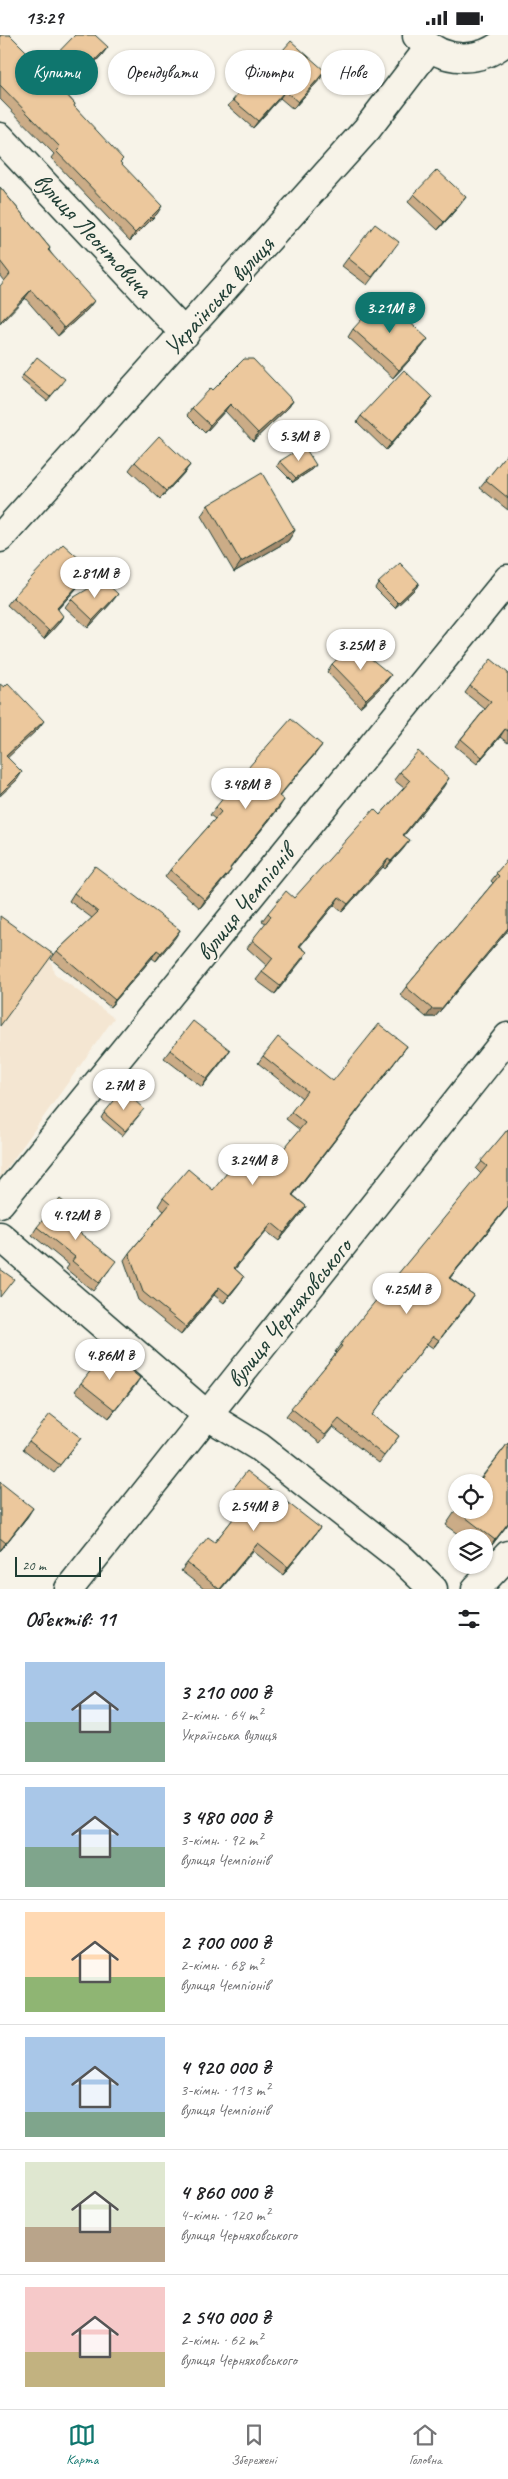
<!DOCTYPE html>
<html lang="uk">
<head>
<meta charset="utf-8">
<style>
	:root { --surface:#fff; --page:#f6f6f6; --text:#202124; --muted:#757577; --line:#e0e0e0; --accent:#0f766e }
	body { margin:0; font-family:Caveat,sans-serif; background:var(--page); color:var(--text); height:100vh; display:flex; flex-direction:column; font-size:19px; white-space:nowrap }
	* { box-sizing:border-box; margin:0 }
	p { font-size:16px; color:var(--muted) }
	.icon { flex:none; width:28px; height:28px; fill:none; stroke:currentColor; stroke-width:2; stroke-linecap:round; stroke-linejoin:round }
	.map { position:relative; height:1554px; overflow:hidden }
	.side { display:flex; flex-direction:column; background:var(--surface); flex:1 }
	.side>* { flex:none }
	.banner { position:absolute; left:15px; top:15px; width:479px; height:45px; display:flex; gap:10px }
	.tools { position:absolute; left:448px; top:1439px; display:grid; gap:10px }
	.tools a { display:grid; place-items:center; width:45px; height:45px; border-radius:50%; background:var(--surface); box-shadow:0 1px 4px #0004; font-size:25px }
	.scale { position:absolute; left:15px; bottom:12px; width:86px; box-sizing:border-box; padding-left:5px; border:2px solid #1f3d34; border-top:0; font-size:14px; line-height:18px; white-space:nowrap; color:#1f3d34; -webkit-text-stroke:4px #f7f3e8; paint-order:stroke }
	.price { position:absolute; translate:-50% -42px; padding:0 11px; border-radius:18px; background:#fff; color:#222; font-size:16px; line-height:32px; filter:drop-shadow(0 1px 2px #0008) }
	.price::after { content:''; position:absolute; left:50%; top:30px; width:15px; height:11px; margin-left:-8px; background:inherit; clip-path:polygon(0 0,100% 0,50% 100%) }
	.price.current { background:var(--accent); color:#fff }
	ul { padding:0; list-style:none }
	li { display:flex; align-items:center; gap:15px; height:125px; padding:0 25px }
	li+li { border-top:1px solid var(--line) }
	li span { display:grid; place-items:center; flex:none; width:140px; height:100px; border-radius:0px; color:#555 }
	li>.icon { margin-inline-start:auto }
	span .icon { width:60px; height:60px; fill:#fffc; stroke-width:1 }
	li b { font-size:21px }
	h2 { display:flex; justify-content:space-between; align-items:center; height:60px; padding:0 25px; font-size:21px }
	.pill { padding:0 18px; border-radius:22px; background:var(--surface); box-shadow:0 1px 4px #0004; font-size:18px; line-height:45px }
	.pill.current { background:var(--accent); color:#fff }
	.status { display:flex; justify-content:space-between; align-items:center; height:35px; padding:0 25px; background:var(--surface); direction:ltr }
	.status svg { height:14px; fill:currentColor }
	.tabs { display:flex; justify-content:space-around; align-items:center; height:70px; border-top:1px solid var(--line); background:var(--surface); font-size:14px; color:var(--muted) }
	.tabs a { display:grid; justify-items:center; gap:2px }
	.tabs .current { color:var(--accent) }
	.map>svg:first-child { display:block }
	.built { fill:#f4e6d2 }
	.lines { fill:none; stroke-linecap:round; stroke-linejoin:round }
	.minor-casing { stroke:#1f3d34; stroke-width:31 }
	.secondary-casing { stroke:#1f3d34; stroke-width:31 }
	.minor { stroke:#f7f3e8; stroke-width:28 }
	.secondary { stroke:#f7f3e8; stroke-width:28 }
	.wall { fill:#cbac87; stroke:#1f3d34 }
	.shaded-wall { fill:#a58c6e; stroke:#1f3d34 }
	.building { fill:#ecc89d; stroke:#1f3d34 }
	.labels { text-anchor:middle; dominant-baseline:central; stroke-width:4; stroke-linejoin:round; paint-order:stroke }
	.street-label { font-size:25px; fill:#1f3d34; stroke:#f7f3e8 }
</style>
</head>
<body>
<div class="status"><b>13:29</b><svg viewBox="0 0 49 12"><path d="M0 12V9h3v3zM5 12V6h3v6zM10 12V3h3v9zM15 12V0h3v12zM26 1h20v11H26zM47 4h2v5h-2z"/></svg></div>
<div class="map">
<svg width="508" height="1554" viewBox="0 0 508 1554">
	<rect width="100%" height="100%" fill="#f7f3e8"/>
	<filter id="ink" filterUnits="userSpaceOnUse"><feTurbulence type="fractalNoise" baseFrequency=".02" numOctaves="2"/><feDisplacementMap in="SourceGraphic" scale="10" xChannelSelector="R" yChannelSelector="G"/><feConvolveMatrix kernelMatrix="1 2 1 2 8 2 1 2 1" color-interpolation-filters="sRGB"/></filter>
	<g filter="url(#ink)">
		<!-- built -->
		<path class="built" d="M0,880L50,922L54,938L114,983L0,1143Z"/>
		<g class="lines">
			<!-- minor casing -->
			<g class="minor-casing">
				<g id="minor">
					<path d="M0,102L185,299"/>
					<path d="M0,1168L508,544"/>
					<path d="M0,1201L208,1381L259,1412L403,1525L433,1554"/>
					<path d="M69,1554L508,1002"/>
					<path d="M476,1554L508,1520"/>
				</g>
			</g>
			<!-- secondary casing -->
			<g class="secondary-casing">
				<g id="secondary">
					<path d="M417,1C443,29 481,29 508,4"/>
					<path d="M0,503L367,94L429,13"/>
				</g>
			</g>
			<!-- minor -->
			<use href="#minor" class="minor"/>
			<!-- secondary -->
			<use href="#secondary" class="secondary"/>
		</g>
		<!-- wall -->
		<g class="wall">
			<path d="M0,0L43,33L102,20L65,58L75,69L74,71L121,128L157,179L130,206L51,123L54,119L0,64Z"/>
			<path d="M321,43L293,74L280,63L253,93L228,71L233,65L251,51Z"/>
			<path d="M0,152L50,213L49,215L88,274L58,301L25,263L4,246L0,241Z"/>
			<path d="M414,159L460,170L438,195L408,167Z"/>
			<path d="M393,215L367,250L342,231L348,223Z"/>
			<path d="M353,294L422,312L393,343L348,302Z"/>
			<path d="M23,340L62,348L47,366L20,344Z"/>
			<path d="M213,355L293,366L288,373L253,406L225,376L205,398L187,380L192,373Z"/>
			<path d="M432,362L428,368L386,415L357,387L361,381Z"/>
			<path d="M508,418V475L480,453Z"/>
			<path d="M280,426L313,434L293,447L277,431Z"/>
			<path d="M135,427L190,430L184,438L160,464L129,435Z"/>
			<path d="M208,470L295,495L288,506L234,537L201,481Z"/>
			<path d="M86,543L58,574V589L44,604L7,570L13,562Z"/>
			<path d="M378,548H419L416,553L395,573L375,553Z"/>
			<path d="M71,564L112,567L88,593L65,572Z"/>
			<path d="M332,629L391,640L385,648L360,672L327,637Z"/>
			<path d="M508,638V708L500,702L477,729L455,711L485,674L465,658L470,651Z"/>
			<path d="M316,718L279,761V773L230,834L231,835L226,842L200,873L165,842L170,835L215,784L210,780L216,772Z"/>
			<path d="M400,737L444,751L404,800V813L385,834L383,832L342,877L334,870L300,911L307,917L275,959L256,945L267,931L247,913L266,888L262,886L268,878L294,863L380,780L404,753L394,745Z"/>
			<path d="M508,824V895L435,982H426L400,960L406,952L493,848L491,846Z"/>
			<path d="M74,858L180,895L156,926L152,923L110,972L51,924L57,916L92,883L69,866Z"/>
			<path d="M407,1011L293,1160L306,1171L301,1179L279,1206L266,1196L235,1234L244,1242L224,1268L214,1260L181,1300L138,1265L124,1225L129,1218L164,1176L158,1171L163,1163L213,1155L267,1134L300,1095L286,1084L302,1063L258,1028L263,1021L333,1046Z"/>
			<path d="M170,1015H230L202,1052L164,1023Z"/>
			<path d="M104,1078H141L122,1101L101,1083Z"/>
			<path d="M508,1094V1172L450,1243L474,1260L433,1313L427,1309L372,1380L399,1401L379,1428L333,1392L320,1408L286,1381L336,1318L335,1317L340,1310L481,1139L476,1134Z"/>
			<path d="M37,1192H73L110,1234L93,1256L66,1234L69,1230L32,1200Z"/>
			<path d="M140,1343L109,1383L75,1356L81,1348Z"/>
			<path d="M81,1403L54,1438L23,1414L29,1406Z"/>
			<path d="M508,1408V1489L485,1519H484V1502H463L446,1490L456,1475Z"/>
			<path d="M0,1447L28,1481L0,1516Z"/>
			<path d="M225,1464L314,1501L283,1540L253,1516L221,1554H204L181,1536L187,1528L215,1507L234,1483L220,1471Z"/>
		</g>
		<!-- shaded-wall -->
		<g class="shaded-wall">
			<path d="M108,12L102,20L58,65L64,57Z"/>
			<path d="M325,36L321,43L293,74L298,67Z"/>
			<path d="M285,56L280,63L253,93L258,86Z"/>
			<path d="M466,162L460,170L438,195L444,187Z"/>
			<path d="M162,171L157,179L130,206L135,198Z"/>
			<path d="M31,255L25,263L0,289V287Z"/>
			<path d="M94,266L88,274L58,301L64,293Z"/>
			<path d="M428,304L422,312L393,343L399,335Z"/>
			<path d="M432,362L428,368L386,415L391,408Z"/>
			<path d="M293,366L288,373L253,406L258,398Z"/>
			<path d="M230,369L225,376L205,398L210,390Z"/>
			<path d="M190,430L184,438L160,464L166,456Z"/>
			<path d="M316,430L313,434L293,447L296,443Z"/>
			<path d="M295,495L288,506L234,537L241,527Z"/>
			<path d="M92,535L86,543L51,581L57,573Z"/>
			<path d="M419,548L416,553L395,573L398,568Z"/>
			<path d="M118,559L112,567L88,593L93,585Z"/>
			<path d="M63,581L58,589L44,604L49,596Z"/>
			<path d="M391,640L385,648L360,672L366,664Z"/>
			<path d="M44,686L38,694L1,729L6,721Z"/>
			<path d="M505,694L500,702L477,729L482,722Z"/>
			<path d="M322,710L316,718L273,769L279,761Z"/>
			<path d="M22,737L17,745L0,761V759Z"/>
			<path d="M449,743L444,751L398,808L403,800Z"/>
			<path d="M284,765L279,773L224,841L230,833Z"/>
			<path d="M410,805L404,813L385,834L391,826Z"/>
			<path d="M388,824L383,832L342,877L348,869Z"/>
			<path d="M231,835L226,842L200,873L205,865Z"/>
			<path d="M339,862L334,870L294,919L299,911Z"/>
			<path d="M508,893V895L435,982H426L432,974Z"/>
			<path d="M180,895L175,903L156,926L161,918Z"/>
			<path d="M157,915L152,923L110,972L115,965Z"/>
			<path d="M307,917L302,925L275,959L280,951Z"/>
			<path d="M407,1011L402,1018L287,1168L292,1160Z"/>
			<path d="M230,1015L225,1023L202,1052L207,1044Z"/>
			<path d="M306,1171L301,1179L279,1206L284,1198Z"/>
			<path d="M508,1171V1172L444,1250L449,1243Z"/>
			<path d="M272,1188L266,1196L229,1241L234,1233Z"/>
			<path d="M244,1242L239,1249L224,1268L229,1260Z"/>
			<path d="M219,1252L214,1260L181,1300L186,1292Z"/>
			<path d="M474,1260L469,1268L433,1313L439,1305Z"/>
			<path d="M140,1343L135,1351L109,1383L115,1375Z"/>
			<path d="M33,1473L28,1481L0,1516L6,1508Z"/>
			<path d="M508,1488V1489L485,1519L495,1505Z"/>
			<path d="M320,1493L314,1501L283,1540L288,1532Z"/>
			<path d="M258,1508L221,1554H220Z"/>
		</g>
		<!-- building -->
		<g class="building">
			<path d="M0,0H10L43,33L75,0H95L108,12L64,57L75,69L74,71L123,124L120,127L162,171L135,198L56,116L60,112L0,50Z"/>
			<path d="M291,6L325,36L298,67L285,56L258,86L233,65L247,47L251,51Z"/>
			<path d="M437,135L466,162L444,187L414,159Z"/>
			<path d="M0,152L50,213L48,215L94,266L64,293L31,255L0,287V251L10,239L0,226Z"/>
			<path d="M375,189L399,207L372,242L348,223Z"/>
			<path d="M382,262L428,304L399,335L353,294Z"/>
			<path d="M37,322L65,344L50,362L23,340Z"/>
			<path d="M244,324H253L293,366L258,398L230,369L210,390L192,373L211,353L213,355Z"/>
			<path d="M404,335L432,362L391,408L361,381Z"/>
			<path d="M159,401L190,430L166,456L135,427Z"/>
			<path d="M304,411L316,430L296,443L280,426Z"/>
			<path d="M508,418V463L486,445Z"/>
			<path d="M262,438L295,495L241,527L208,470Z"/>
			<path d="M63,509L92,535L57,573L63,581L49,596L13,562Z"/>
			<path d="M400,528L419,548L398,568L378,548Z"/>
			<path d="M103,545L118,559L93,585L71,564Z"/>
			<path d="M353,609L391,640L366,664L332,629Z"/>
			<path d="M491,624L508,638V696L505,694L482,722L461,704L491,667L470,651Z"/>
			<path d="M8,648L44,686L6,721L22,737L0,759V649L4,652Z"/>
			<path d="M291,684L322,710L279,761L284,765L230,833L231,835L205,865L170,835L221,777L216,772L247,734Z"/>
			<path d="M418,716L449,743L403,800L410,805L391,826L388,824L348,869L339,862L299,911L307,917L280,951L262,937L273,923L252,905L271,881L268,878L286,856L294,863L374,774L380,780L410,746L400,737Z"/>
			<path d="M508,824V893L441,974H432L406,952L499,841L496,838Z"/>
			<path d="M95,831L180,895L161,918L157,915L115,965L57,916L98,877L74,858Z"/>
			<path d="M0,881L53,919L0,991Z"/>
			<path d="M193,986L230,1015L207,1044L170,1015Z"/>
			<path d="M379,989L407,1011L292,1160L306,1171L284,1198L272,1188L234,1233L244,1242L229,1260L219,1252L186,1292L143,1257L129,1218L170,1169L163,1163L188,1134L213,1155L245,1116L267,1134L305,1088L291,1077L307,1056L263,1021L278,1002L333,1046Z"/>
			<path d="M123,1055L144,1074L125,1096L104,1078Z"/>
			<path d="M508,1094V1171L449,1243L474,1260L439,1305L433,1301L372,1380L399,1401L384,1421L339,1384L325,1400L291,1373L342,1311L340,1310L364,1280L487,1131L481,1126Z"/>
			<path d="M60,1164L81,1181L72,1192L116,1226L99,1248L72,1226L75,1222L37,1192Z"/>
			<path d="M0,1234L14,1244L0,1262Z"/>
			<path d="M106,1316L140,1343L115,1375L81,1348Z"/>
			<path d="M50,1379L81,1403L60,1430L29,1406Z"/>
			<path d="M508,1408V1488L495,1505L456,1475H484V1448H478Z"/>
			<path d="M247,1436L320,1493L288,1532L258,1508L220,1554H219L187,1528L208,1502L215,1507L240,1475L225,1464Z"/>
			<path d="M0,1447L33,1473L6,1508L0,1503Z"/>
		</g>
	</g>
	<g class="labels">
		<!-- street labels -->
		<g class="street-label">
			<text transform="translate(93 200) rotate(47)">вулиця Леонтовича</text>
			<text transform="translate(219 261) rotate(-48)">Українська вулиця</text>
			<text transform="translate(245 868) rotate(-51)">вулиця Чемпіонів</text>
			<text transform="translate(289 1278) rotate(-51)">вулиця Черняховського</text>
		</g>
	</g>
</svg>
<div class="tools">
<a><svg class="icon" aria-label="locate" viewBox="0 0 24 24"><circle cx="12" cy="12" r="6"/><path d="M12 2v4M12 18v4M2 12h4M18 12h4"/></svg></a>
<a><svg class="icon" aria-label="layers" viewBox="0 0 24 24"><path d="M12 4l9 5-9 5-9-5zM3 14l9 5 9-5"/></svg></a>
</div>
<div class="scale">20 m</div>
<b class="price current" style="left:390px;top:299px">3.21M ₴</b>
<b class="price" style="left:299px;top:427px">5.3M ₴</b>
<b class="price" style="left:95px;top:564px">2.81M ₴</b>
<b class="price" style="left:361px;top:636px">3.25M ₴</b>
<b class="price" style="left:246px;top:775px">3.48M ₴</b>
<b class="price" style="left:124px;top:1076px">2.7M ₴</b>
<b class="price" style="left:253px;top:1151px">3.24M ₴</b>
<b class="price" style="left:76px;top:1206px">4.92M ₴</b>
<b class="price" style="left:407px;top:1280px">4.25M ₴</b>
<b class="price" style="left:110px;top:1346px">4.86M ₴</b>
<b class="price" style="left:254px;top:1497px">2.54M ₴</b>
<div class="banner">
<a class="pill current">Купити</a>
<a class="pill">Орендувати</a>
<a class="pill">Фільтри</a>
<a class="pill">Нове</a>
</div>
</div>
<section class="side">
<h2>Об’єктів: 11<svg class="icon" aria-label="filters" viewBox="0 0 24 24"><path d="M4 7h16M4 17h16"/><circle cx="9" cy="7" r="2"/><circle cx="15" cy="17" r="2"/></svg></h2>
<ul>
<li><span style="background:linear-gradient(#a9c7e8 60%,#7fa58c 0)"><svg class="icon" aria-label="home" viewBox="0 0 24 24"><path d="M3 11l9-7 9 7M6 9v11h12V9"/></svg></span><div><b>3 210 000 ₴</b><p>2-кімн. · 64 m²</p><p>Українська вулиця</p></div></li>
<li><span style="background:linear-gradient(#a9c7e8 60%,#7fa58c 0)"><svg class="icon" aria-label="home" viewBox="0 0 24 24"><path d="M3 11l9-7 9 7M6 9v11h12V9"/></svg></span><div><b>3 480 000 ₴</b><p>3-кімн. · 92 m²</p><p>вулиця Чемпіонів</p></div></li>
<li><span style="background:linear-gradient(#ffd9b3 65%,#8fb573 0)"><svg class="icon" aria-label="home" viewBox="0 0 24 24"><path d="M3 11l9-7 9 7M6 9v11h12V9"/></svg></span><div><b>2 700 000 ₴</b><p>2-кімн. · 68 m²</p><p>вулиця Чемпіонів</p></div></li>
<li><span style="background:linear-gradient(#a9c7e8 75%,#7fa58c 0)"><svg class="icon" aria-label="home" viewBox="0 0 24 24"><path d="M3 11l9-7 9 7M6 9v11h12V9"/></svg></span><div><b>4 920 000 ₴</b><p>3-кімн. · 113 m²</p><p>вулиця Чемпіонів</p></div></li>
<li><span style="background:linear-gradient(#dfe7d0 65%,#b9a48a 0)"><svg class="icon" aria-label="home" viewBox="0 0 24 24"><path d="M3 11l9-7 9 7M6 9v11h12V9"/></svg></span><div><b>4 860 000 ₴</b><p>4-кімн. · 120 m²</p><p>вулиця Черняховського</p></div></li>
<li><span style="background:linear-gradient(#f6c9c9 65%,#c2b280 0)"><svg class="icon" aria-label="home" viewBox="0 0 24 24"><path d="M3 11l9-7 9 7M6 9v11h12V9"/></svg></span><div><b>2 540 000 ₴</b><p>2-кімн. · 62 m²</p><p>вулиця Черняховського</p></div></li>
</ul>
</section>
<nav class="tabs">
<a class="current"><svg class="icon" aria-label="map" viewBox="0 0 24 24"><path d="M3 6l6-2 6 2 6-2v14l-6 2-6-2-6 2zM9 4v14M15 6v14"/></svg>Карта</a>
<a><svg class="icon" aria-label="saved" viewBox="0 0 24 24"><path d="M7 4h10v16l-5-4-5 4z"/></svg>Збережені</a>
<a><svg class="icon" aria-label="home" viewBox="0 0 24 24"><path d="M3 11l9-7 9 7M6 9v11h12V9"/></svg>Головна</a>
</nav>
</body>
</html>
